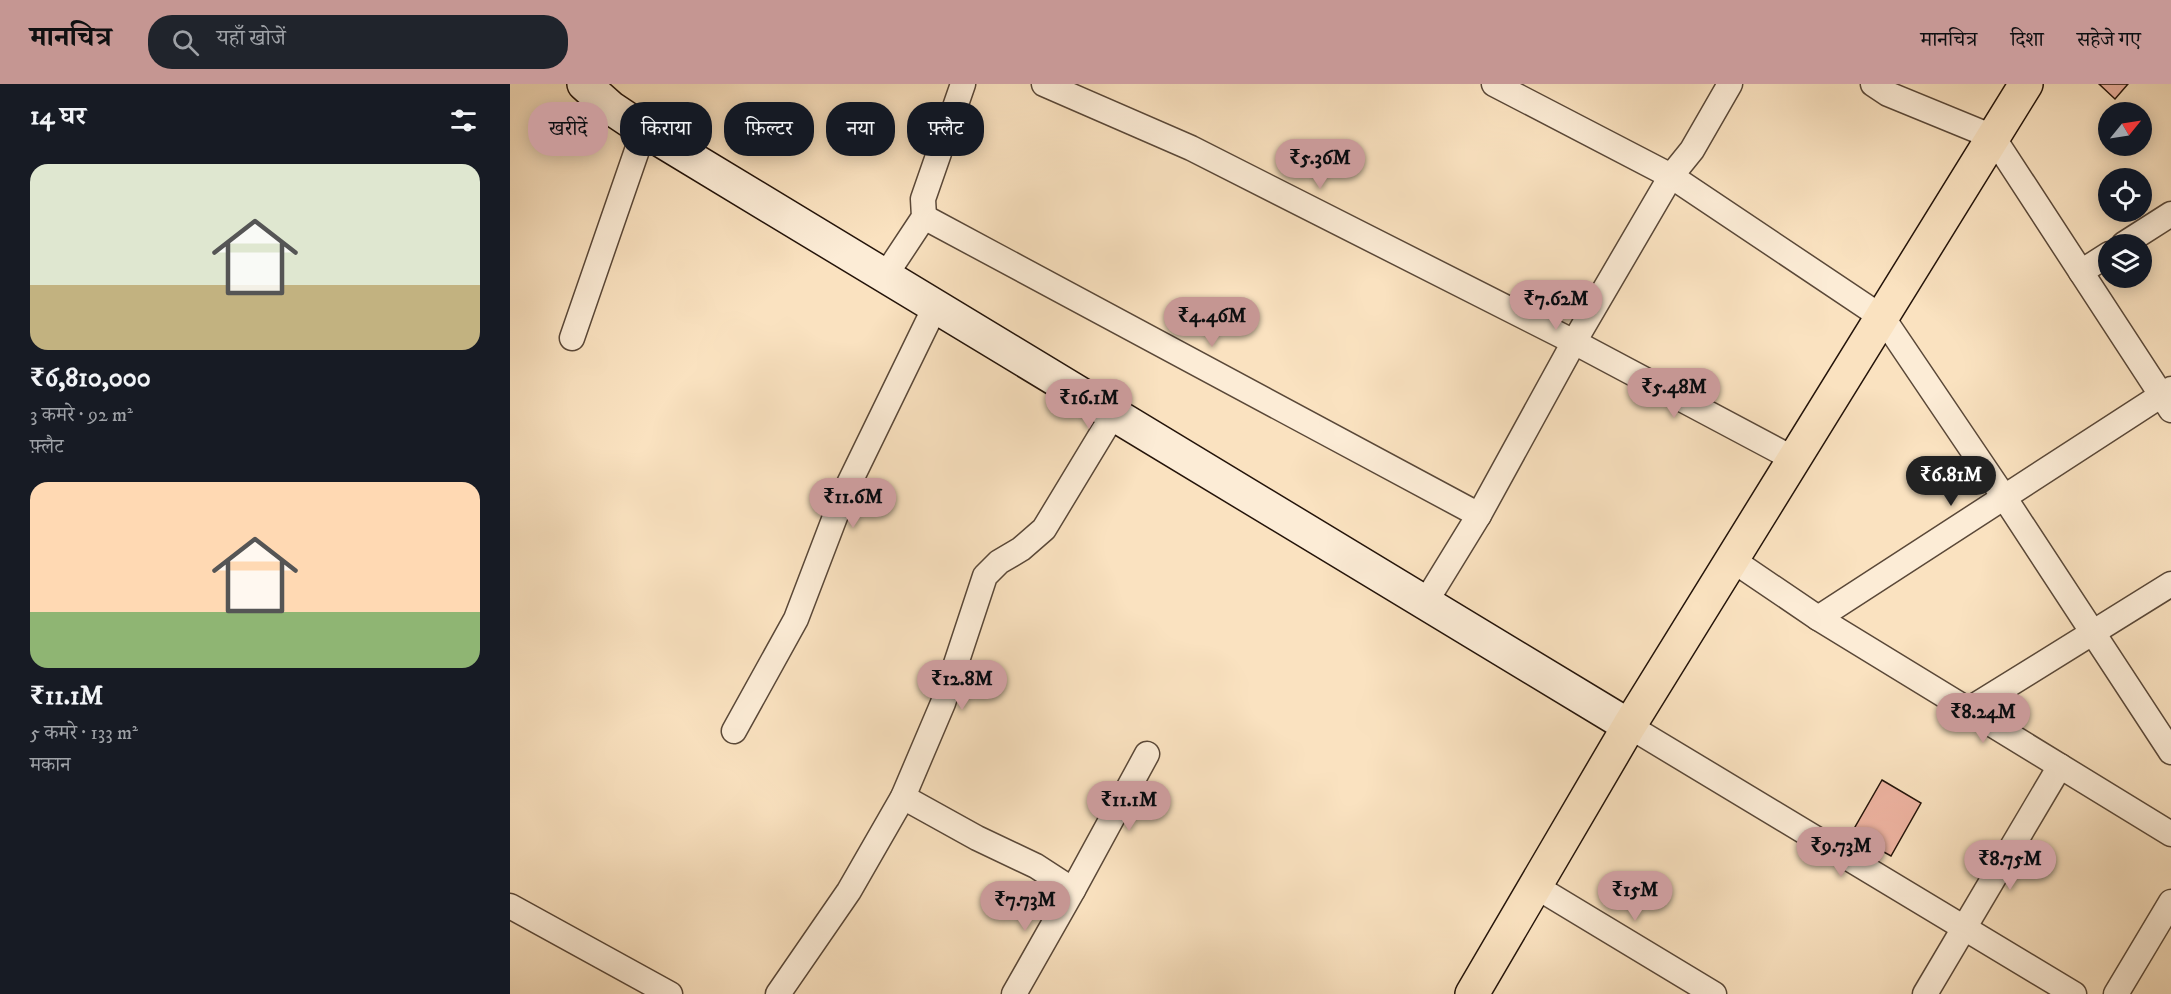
<!DOCTYPE html>
<html lang="hi">
<head>
<meta charset="utf-8">
<style>
	:root { --surface:#171b24; --page:#20242c; --text:#f1f3f6; --muted:#9ea1a6; --accent:#c59692 }
	body { margin:0; font-family:"IM FELL DW Pica","Noto Serif Devanagari",serif; background:var(--page); color:var(--text); height:100vh; display:flex; flex-direction:column; font-size:22px; white-space:nowrap }
	* { box-sizing:border-box; margin:0 }
	p { font-size:20px; color:var(--muted) }
	.icon { flex:none; width:33px; height:33px; fill:none; stroke:currentColor; stroke-width:2; stroke-linecap:round; stroke-linejoin:round }
	.map { position:relative; flex:1; overflow:hidden }
	.sheet { display:flex; flex-direction:column; background:var(--surface); width:510px }
	.sheet>* { flex:none }
	.top-card { position:absolute; left:18px; top:18px; width:570px; height:54px; display:flex; gap:12px }
	.needle { width:39px; rotate:60deg }
	.fabs { position:absolute; left:1588px; top:18px; display:grid; gap:12px }
	.fabs a { display:grid; place-items:center; width:54px; height:54px; border-radius:50%; background:var(--surface); box-shadow:0 3px 15px #0003; font-size:30px }
	.price { position:absolute; translate:-50% -51px; padding:0 14px; border-radius:21px; background:var(--accent); color:#111; font-size:20px; line-height:39px; filter:drop-shadow(0 2px 3px #0008) }
	.price::after { content:''; position:absolute; left:50%; top:36px; width:18px; height:14px; margin-left:-9px; background:inherit; clip-path:polygon(0 0,100% 0,50% 100%) }
	.price.active { background:#222; color:#fff }
	ul { padding:0; list-style:none }
	li { display:grid; align-content:center; gap:12px; height:318px; padding:0 30px }
	li span { display:grid; place-items:center; height:186px; border-radius:18px; color:#555 }
	li>.icon { margin-inline-start:auto }
	span .icon { width:108px; height:108px; fill:#fffc; stroke-width:1 }
	li b { font-size:26px }
	h2 { display:flex; justify-content:space-between; align-items:center; height:72px; padding:0 30px; font-size:26px }
	.pill { padding:0 21px; border-radius:24px; background:var(--surface); box-shadow:0 3px 15px #0003; font-size:21px; line-height:54px }
	.pill.active { background:var(--accent); color:#111 }
	header { display:flex; align-items:center; gap:36px; box-sizing:border-box; height:84px; padding:0 30px; background:var(--accent); color:#111 }
	header strong { font-size:28px }
	nav { display:flex; gap:33px; margin-inline-start:auto; font-size:21px }
	.search { width:420px; height:54px; background:var(--page); display:flex; align-items:center; gap:15px; box-sizing:border-box; padding:0 21px; border-radius:24px; color:var(--muted); font-size:22px }
	main { display:flex; flex:1; min-height:0 }
	.map>svg:first-child { display:block }
	.building { fill:#efb4a2; stroke:#24140a; stroke-width:1.5 }
	.lines { fill:none; stroke-linecap:round; stroke-linejoin:round }
	.street-casing { stroke:#5a4838; stroke-width:27 }
	.secondary-casing { stroke:#24140a; stroke-width:36 }
	.primary-casing { stroke:#24140a; stroke-width:36 }
	.street { stroke:#fcecd6; stroke-width:24 }
	.secondary { stroke:#fcecd6; stroke-width:33 }
	.primary { stroke:#fae2c0; stroke-width:33 }
</style>
</head>
<body>
<header>
<strong>मानचित्र</strong>
<div class="search"><svg class="icon" aria-label="search" viewBox="0 0 24 24"><circle cx="10" cy="10" r="6"/><path d="M15 15l6 6"/></svg>यहाँ खोजें</div>
<nav><a>मानचित्र</a><a>दिशा</a><a>सहेजे गए</a></nav>
</header>
<main>
<section class="sheet">
<h2>14 घर<svg class="icon" aria-label="filters" viewBox="0 0 24 24"><path d="M4 7h16M4 17h16"/><circle cx="9" cy="7" r="2"/><circle cx="15" cy="17" r="2"/></svg></h2>
<ul>
<li><span style="background:linear-gradient(#dfe7d0 65%,#c2b280 0)"><svg class="icon" aria-label="home" viewBox="0 0 24 24"><path d="M3 11l9-7 9 7M6 9v11h12V9"/></svg></span><div><b>₹6,810,000</b><p>3 कमरे · 92 m²</p><p>फ़्लैट</p></div></li>
<li><span style="background:linear-gradient(#ffd9b3 70%,#8fb573 0)"><svg class="icon" aria-label="home" viewBox="0 0 24 24"><path d="M3 11l9-7 9 7M6 9v11h12V9"/></svg></span><div><b>₹11.1M</b><p>5 कमरे · 133 m²</p><p>मकान</p></div></li>
</ul>
</section>
<div class="map">
<svg width="1661" height="910" viewBox="0 0 1661 910">
	<rect width="100%" height="100%" fill="#fae2c0"/>
	<filter id="stains"><feTurbulence type="fractalNoise" baseFrequency=".00333" numOctaves="4"/><feColorMatrix values="0 0 0 0 .2 0 0 0 0 .09 0 0 0 0 .02 0 0 0 .5 -.17"/></filter>
	<radialGradient id="worn" r=".72"><stop offset=".6" stop-color="#630" stop-opacity="0"/><stop offset="1" stop-color="#630" stop-opacity=".3"/></radialGradient>
	<!-- building -->
	<g class="building">
		<path d="M1589,0H1618L1605,15Z"/>
		<path d="M1372,696L1411,719L1381,772L1341,750Z"/>
	</g>
	<g class="lines">
		<!-- street casing -->
		<g class="street-casing">
			<g id="street">
				<path d="M534,0L681,64L1064,258L1284,375"/>
				<path d="M984,0L1161,92L1373,234L1494,413L1661,668"/>
				<path d="M1363,0L1378,10L1483,53L1661,326"/>
				<path d="M414,133L969,431"/>
				<path d="M1614,160L1661,130"/>
				<path d="M1571,188L1599,170"/>
				<path d="M375,192L414,133L413,115L453,0"/>
				<path d="M62,254L134,46"/>
				<path d="M1221,475L1308,534L1661,305"/>
				<path d="M915,519L969,431L1064,258L1161,92L1182,66L1220,0"/>
				<path d="M1308,534L1661,750"/>
				<path d="M1458,626L1661,500"/>
				<path d="M1119,642L1564,910"/>
				<path d="M224,647L286,535L333,412L425,223"/>
				<path d="M393,713L467,754L526,782L563,806"/>
				<path d="M1025,802L1204,910"/>
				<path d="M0,822L160,910"/>
				<path d="M268,910L339,807L393,713L433,619L475,492L489,478L511,465L534,445L603,331"/>
				<path d="M504,910L563,806L637,670"/>
				<path d="M1415,910L1550,682"/>
				<path d="M1606,910L1661,818"/>
			</g>
		</g>
		<!-- secondary casing -->
		<g class="secondary-casing">
			<path id="secondary" d="M74,0L101,24L134,46L1119,642"/>
		</g>
		<!-- primary casing -->
		<g class="primary-casing">
			<path id="primary" d="M962,910L1119,642L1516,0"/>
		</g>
		<!-- street -->
		<use href="#street" class="street"/>
		<!-- secondary -->
		<use href="#secondary" class="secondary"/>
		<!-- primary -->
		<use href="#primary" class="primary"/>
	</g>
	<rect width="100%" height="100%" filter="url(#stains)"/>
	<rect width="100%" height="100%" fill="url(#worn)"/>
</svg>
<div class="fabs">
<a><svg class="needle" viewBox="-14 -14 28 28"><path d="M0-13l5 13h-10z" fill="#e53935"/><path d="M0 13l5-13h-10z" fill="#9ea1a6"/></svg></a>
<a><svg class="icon" aria-label="locate" viewBox="0 0 24 24"><circle cx="12" cy="12" r="6"/><path d="M12 2v4M12 18v4M2 12h4M18 12h4"/></svg></a>
<a><svg class="icon" aria-label="layers" viewBox="0 0 24 24"><path d="M12 4l9 5-9 5-9-5zM3 14l9 5 9-5"/></svg></a>
</div>
<b class="price" style="left:810px;top:106px">₹5.36M</b>
<b class="price" style="left:1046px;top:247px">₹7.62M</b>
<b class="price" style="left:702px;top:264px">₹4.46M</b>
<b class="price" style="left:1164px;top:335px">₹5.48M</b>
<b class="price" style="left:579px;top:346px">₹16.1M</b>
<b class="price active" style="left:1441px;top:423px">₹6.81M</b>
<b class="price" style="left:343px;top:445px">₹11.6M</b>
<b class="price" style="left:452px;top:627px">₹12.8M</b>
<b class="price" style="left:1473px;top:660px">₹8.24M</b>
<b class="price" style="left:619px;top:748px">₹11.1M</b>
<b class="price" style="left:1331px;top:794px">₹9.73M</b>
<b class="price" style="left:1500px;top:807px">₹8.75M</b>
<b class="price" style="left:1125px;top:838px">₹15M</b>
<b class="price" style="left:515px;top:848px">₹7.73M</b>
<div class="top-card">
<a class="pill active">खरीदें</a>
<a class="pill">किराया</a>
<a class="pill">फ़िल्टर</a>
<a class="pill">नया</a>
<a class="pill">फ़्लैट</a>
</div>
</div>
</main>
</body>
</html>
